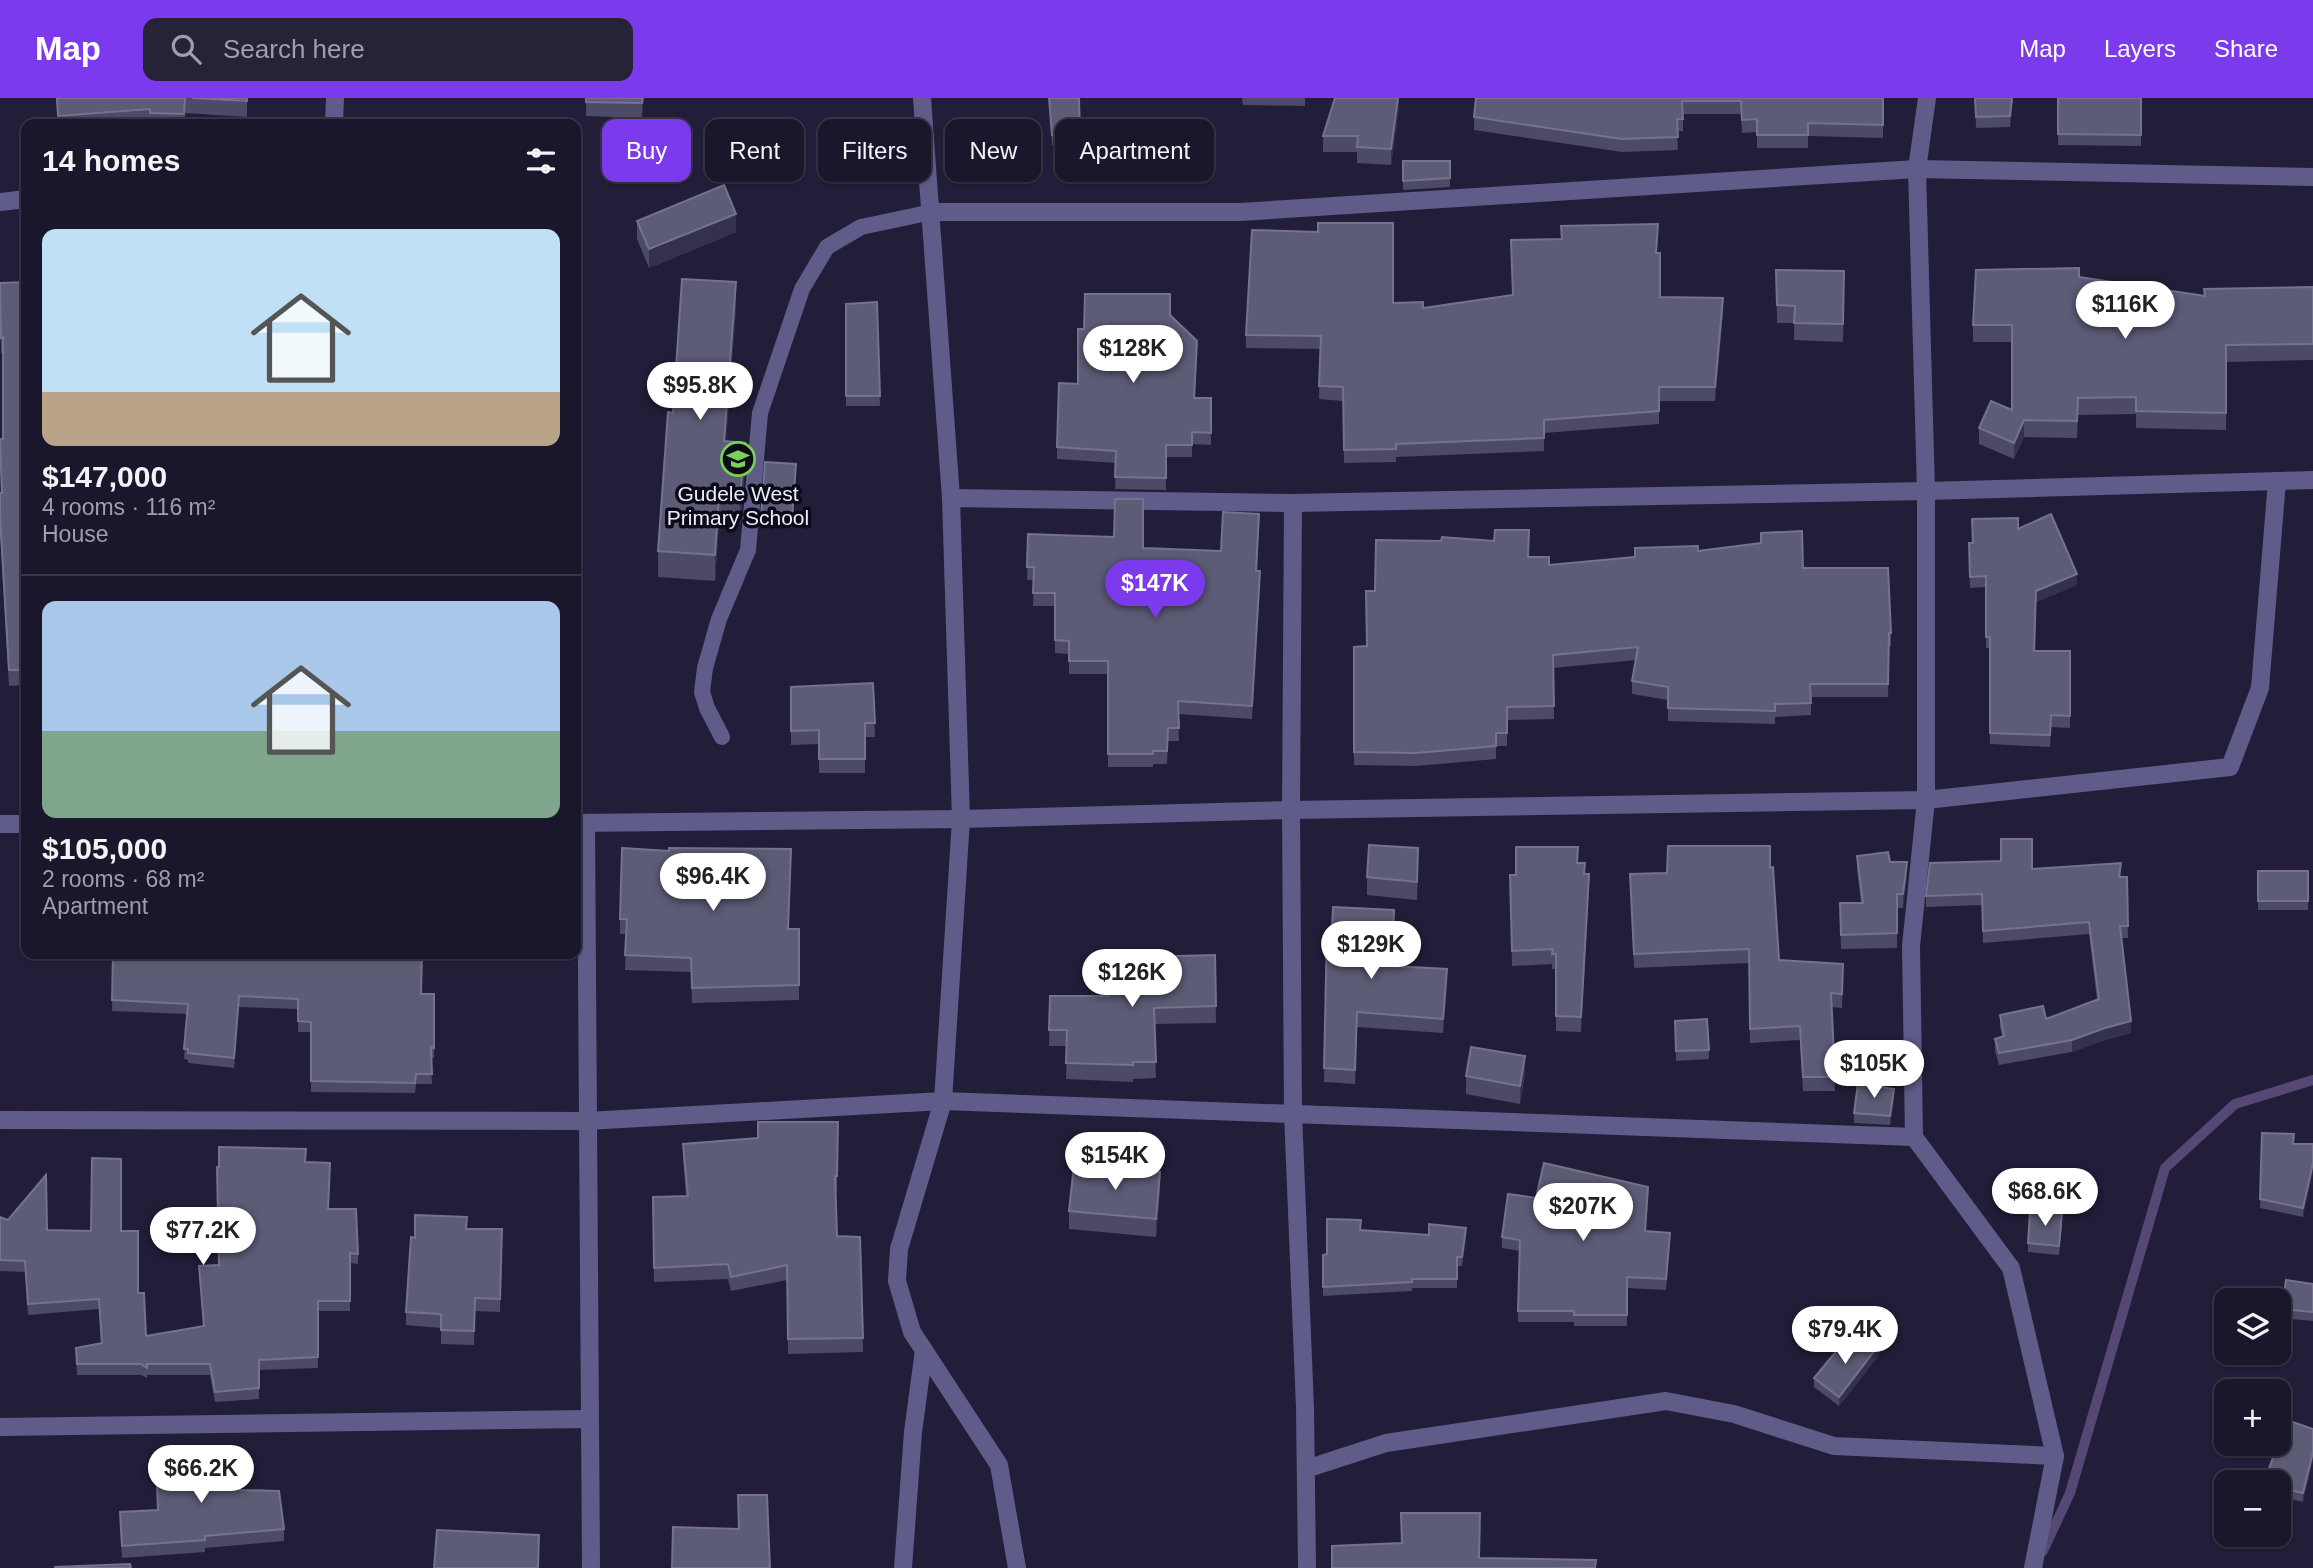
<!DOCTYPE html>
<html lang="en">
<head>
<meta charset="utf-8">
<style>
	:root { --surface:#1a162b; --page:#272337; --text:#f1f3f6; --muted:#9f9fa9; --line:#383547; --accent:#7c3aed }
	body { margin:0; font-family:Helvetica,sans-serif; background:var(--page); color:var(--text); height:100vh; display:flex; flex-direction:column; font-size:26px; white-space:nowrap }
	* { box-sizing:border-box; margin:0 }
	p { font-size:23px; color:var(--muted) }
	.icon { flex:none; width:38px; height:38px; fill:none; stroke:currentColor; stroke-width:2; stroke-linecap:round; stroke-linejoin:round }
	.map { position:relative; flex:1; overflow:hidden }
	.sheet { position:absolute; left:21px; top:21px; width:560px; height:840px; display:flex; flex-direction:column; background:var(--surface); border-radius:14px; box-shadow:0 2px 5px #0004,0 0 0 2px var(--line) }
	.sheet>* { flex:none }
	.hud { position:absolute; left:602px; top:21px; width:665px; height:63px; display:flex; gap:14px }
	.buttons { position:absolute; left:2214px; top:1190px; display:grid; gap:14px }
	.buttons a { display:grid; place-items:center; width:77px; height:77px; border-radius:14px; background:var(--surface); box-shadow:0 2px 5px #0004,0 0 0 2px var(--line); font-size:35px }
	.price { position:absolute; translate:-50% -60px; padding:0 16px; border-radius:24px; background:#fff; color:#222; font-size:23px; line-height:46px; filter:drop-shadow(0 2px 4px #0008) }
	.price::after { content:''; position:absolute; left:50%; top:42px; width:21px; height:16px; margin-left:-10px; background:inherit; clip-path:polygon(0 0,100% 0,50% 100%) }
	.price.current { background:var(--accent); color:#fff }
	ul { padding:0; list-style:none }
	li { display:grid; align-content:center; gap:14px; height:371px; padding:0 21px }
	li+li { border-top:2px solid var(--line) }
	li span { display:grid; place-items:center; height:217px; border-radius:14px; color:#555 }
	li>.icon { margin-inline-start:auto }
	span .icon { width:126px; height:126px; fill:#fffc; stroke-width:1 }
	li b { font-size:30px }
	h2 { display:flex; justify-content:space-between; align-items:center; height:84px; padding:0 21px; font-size:30px }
	.tag { padding:0 24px; border-radius:14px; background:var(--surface); box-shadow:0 2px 5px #0004,0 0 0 2px var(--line); font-size:24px; line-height:63px }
	.tag.current { background:var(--accent); color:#fff }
	header { display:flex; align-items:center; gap:42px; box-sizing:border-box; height:98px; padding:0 35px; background:var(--accent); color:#fff }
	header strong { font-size:33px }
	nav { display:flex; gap:38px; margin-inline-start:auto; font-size:24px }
	.search { width:490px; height:63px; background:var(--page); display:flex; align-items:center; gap:18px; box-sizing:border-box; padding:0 24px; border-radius:14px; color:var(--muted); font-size:26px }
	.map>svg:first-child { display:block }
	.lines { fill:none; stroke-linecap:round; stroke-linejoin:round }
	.stream { stroke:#554875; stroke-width:10 }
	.service { stroke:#605c89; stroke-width:16 }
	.minor { stroke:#605c89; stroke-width:18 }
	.wall { fill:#4c4a66 }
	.shaded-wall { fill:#34314d }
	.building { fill:#5d5c77; stroke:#74728c; stroke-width:2 }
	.labels { text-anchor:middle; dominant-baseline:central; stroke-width:7; stroke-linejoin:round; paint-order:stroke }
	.poi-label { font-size:21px; fill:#edecff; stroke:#0c0a16 }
</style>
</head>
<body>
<header>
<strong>Map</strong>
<div class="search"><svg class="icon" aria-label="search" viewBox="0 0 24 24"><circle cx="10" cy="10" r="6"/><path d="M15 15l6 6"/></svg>Search here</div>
<nav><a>Map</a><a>Layers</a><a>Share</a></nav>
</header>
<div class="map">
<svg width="2313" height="1470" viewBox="0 0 2313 1470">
	<rect width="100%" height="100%" fill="#221e39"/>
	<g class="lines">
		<!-- stream -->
		<path class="stream" d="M2043,1453L2070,1395L2165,1070L2235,1006L2313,982"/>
		<!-- service -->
		<path class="service" d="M722,639L707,610L702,594L705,570L719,521L748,452L760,315L802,191L827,149L861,129L932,114"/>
		<!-- minor -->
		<g class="minor">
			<path d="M922,0L951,400L961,721L943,1003L899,1151L897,1183L912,1234L999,1367L1017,1470"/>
			<path d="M1927,0L1917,71L1926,393V702L1911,848L1914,1039L2011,1170L2055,1358L2033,1470"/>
			<path d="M334,26L335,0"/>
			<path d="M0,104L26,101"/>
			<path d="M932,114H1240L1917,71L2313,79"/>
			<path d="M951,400L1293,405L1926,393L2313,382"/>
			<path d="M1293,405L1291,712L1293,1015L1305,1310L1307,1470"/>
			<path d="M576,725L961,721L1291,712L1926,702L2230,669L2260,590L2277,383"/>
			<path d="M586,725L591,1470"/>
			<path d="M0,726H26"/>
			<path d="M0,1022L587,1023L943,1003L1914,1039"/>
			<path d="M0,1329L590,1321"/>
			<path d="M1306,1371L1386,1345L1666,1303L1734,1316L1834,1348L2055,1358"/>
			<path d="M903,1470L913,1334L924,1252"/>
		</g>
	</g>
	<!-- wall -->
	<g class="wall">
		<path d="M56,0H247V19L185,15V26H58Z"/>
		<path d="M586,0H643L642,20L586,18Z"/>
		<path d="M1049,0L1080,36V45L1052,47Z"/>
		<path d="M1242,0H1305V8L1243,7Z"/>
		<path d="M1399,0V10L1391,67L1357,65V54H1323V38Z"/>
		<path d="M1476,0H1883V40L1808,38V50H1757V34L1742,35L1741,16H1683V33H1677L1678,52L1622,54L1474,32V19Z"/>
		<path d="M1975,0H2013L2010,29L1976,30Z"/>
		<path d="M2058,0H2141V48L2058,47Z"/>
		<path d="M1403,63H1450V89L1403,92Z"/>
		<path d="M637,123L736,134L649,170L637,141Z"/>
		<path d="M1561,128L1657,155L1660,199L1723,214L1715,303H1659V326L1544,335V353L1396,359V364L1344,365L1343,303L1319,301L1320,251L1246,250V237L1318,134L1393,205L1423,210L1512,197L1561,141Z"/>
		<path d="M1776,172L1844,191L1843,244L1794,242V225H1777Z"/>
		<path d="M2079,179L2204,198L2313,189V262L2226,264V332L2136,330V316L2078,317L2077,340L2024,339L2014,361L1979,346V330L2012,312V244H1973V227Z"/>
		<path d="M26,184V587L9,588L0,434V395H1L0,341H3V255H1L0,185Z"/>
		<path d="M877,204L880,308H846V206Z"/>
		<path d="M736,211L726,343L745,371L740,426L719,425L715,483L658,479V453L673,315Z"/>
		<path d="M1170,217L1197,255L1195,300H1211V347L1192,346V359H1166V392L1115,391L1116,365L1057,361V349L1078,286Z"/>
		<path d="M796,375L792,430L761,428V419Z"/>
		<path d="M1259,429L1257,473L1260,486L1252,621L1178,616L1179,643H1168L1167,666H1153V669H1108V576H1069V556L1055,555V508H1033L1034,482H1027L1028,436L1143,450L1221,453Z"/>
		<path d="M2018,431L2077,487L2036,504L2035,553H2070V630L2051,629L2050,649L1990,646V550H1986V489L1970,490L1969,445Z"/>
		<path d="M1441,443H1494L1549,467L1698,453L1803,470L1891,535V548H1889L1888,599H1811V617L1775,619V626L1668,623V602L1632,596V583L1636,562L1553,570L1554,621L1507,622V648H1496V661L1416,668L1354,667V549L1367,548L1375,493Z"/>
		<path d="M873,585L875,639H865V675H819V646L791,647V589Z"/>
		<path d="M1857,758L1890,764L1907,778L1903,810H1897V850L1841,851L1840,805H1861L1857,772Z"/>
		<path d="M2001,763L2032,771L2121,777V779H2127L2128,840H2121L2131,935L2105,942L2072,954L1999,967L1995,953V941L2002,938L2000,929V917L2046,921L2097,902L2089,836L1983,845L1982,807L1926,809V798Z"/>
		<path d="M1577,765L1585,776L1589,791L1581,934L1556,933V871H1552V866L1512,868L1510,777H1516Z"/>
		<path d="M1418,768L1417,802L1367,797V779Z"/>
		<path d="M1770,770L1779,862L1843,880L1842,910L1832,909L1835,993H1803L1800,942L1750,945L1749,865L1634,870L1630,776Z"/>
		<rect x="2258" y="773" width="50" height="39"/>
		<path d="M620,821L799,831V902L692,905L691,874L625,872L626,836H620Z"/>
		<path d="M1327,832L1393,868L1447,885L1443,935L1357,929L1355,986L1324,984Z"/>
		<path d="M113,856L421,896H434V960H431L432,986H416L415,995L311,994V934H298V911L239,909L234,970L188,965V962L184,961L187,916L112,913Z"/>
		<path d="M1215,857L1216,925L1154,926L1156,980L1133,981V984L1066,981L1067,948H1049L1050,898H1110L1138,866Z"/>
		<path d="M1707,921L1709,961L1676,963L1675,923Z"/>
		<path d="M1525,976L1520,1006L1466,996V978Z"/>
		<path d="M1894,1000L1890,1027L1854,1025V1015Z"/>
		<path d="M838,1024L837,1093H836L837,1138L860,1139L863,1254L788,1256L787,1182L731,1193L728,1181L654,1184L653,1099L686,1098L683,1060V1046L758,1040Z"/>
		<path d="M2262,1035L2294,1046H2313L2303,1119L2260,1110Z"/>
		<path d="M306,1064L330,1075L328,1111L358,1156V1166L350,1165V1213H318V1270L259,1272V1301L215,1304L210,1277H147V1280L141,1277H77L76,1250L101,1246L99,1211L28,1217L25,1174L0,1173V1119L47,1132L121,1133L138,1195L146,1238L203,1228L199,1168L219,1167Z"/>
		<path d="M1160,1092L1156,1139L1069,1131V1113Z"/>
		<path d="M1536,1100H1648L1646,1133L1670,1146L1666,1192L1627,1190V1228H1574V1224H1518L1520,1153L1502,1150V1139Z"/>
		<path d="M2062,1124L2059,1157L2028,1154V1145Z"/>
		<path d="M467,1131H502L500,1214L475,1213L474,1247L441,1246V1230L406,1227V1214L415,1140Z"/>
		<path d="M1361,1132L1466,1139L1462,1168H1457V1190H1412V1193L1323,1198V1157L1327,1156Z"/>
		<path d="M2313,1186V1223L2282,1220V1211Z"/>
		<path d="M1879,1257L1839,1308L1814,1289V1280Z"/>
		<path d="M2313,1331L2303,1404L2278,1398V1384Z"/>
		<path d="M156,1362L240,1392L284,1431V1443L205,1450V1454L122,1460L120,1426L158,1412Z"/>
	</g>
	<!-- shaded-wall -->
	<g class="shaded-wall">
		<path d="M1398,0H1399V10L1391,67V51Z"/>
		<path d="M2012,0H2013L2010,29V18Z"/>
		<path d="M736,116V134L649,170V151Z"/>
		<path d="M736,184V211L724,370V343Z"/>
		<path d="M1723,200V214L1715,303V289Z"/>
		<path d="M2024,322V339L2014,361V345Z"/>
		<path d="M745,345V371L740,426V400Z"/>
		<path d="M719,398V425L715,483V457Z"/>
		<path d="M1260,473V486L1252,621V608Z"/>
		<path d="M2077,476V487L2036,504V493Z"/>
		<path d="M1418,750V768L1417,802V784Z"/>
		<path d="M1907,764V778L1903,810V796Z"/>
		<path d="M1589,776V791L1581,934V919Z"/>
		<path d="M1447,871V885L1443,935V921Z"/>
		<path d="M239,898V909L234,970V960Z"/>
		<path d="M2131,923V935L2105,942L2072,954V942L2105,930Z"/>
		<path d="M1525,958V976L1520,1006V988Z"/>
		<path d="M1894,991V1000L1890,1027V1018Z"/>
		<path d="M2313,1065V1074L2303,1119V1110Z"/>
		<path d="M1160,1074V1092L1156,1139V1121Z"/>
		<path d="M1466,1130V1139L1462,1168V1159Z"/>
		<path d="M1879,1247V1257L1839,1308V1299Z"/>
		<path d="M2313,1354V1363L2303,1404V1395Z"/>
	</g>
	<!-- building -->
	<g class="building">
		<path d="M57,0H185L184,16L150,15V11L58,18Z"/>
		<path d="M192,0H247V3Z"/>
		<path d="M586,0H643L642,5L586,4Z"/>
		<path d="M1049,0H1079L1080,36L1052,37Z"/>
		<path d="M1335,0H1398L1391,51L1357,49L1358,38H1323Z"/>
		<path d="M1476,0H1883V27L1808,25V37H1757V21L1742,22L1741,3H1682L1683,21H1677L1678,39L1622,41L1474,19Z"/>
		<path d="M1975,0H2012L2010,18L1976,19Z"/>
		<path d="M2058,0H2141V37L2058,36Z"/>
		<path d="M1403,63H1450V80L1403,83Z"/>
		<path d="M724,87L736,116L649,151L637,123Z"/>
		<path d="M1318,125H1393V205L1423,204V210L1513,197L1511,142L1562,141L1561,128L1658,126L1656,155H1660V199L1723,200L1715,289H1659V313L1544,322V340L1396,346V351L1344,352L1343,289L1319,288L1321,238L1246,237L1252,132L1318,134Z"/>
		<path d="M2079,170V179L2205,198L2204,191L2313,189V246L2226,247V315L2136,313V299L2078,300L2077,323L2024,322L2014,345L1979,330L1991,303L2012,312V227H1973L1976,172Z"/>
		<path d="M1776,172L1844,173L1843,226L1794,225L1795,208L1777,207Z"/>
		<path d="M682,181L736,184L724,343L745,345L740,400L719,398L715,457L658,453L668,314L673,315Z"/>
		<path d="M26,184V572H9L0,418V395H2L0,341H3V239L1,240L0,185Z"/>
		<path d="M1085,196H1170V217L1197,243L1194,300H1211V335L1192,334V347H1166V380L1115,379L1116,353L1057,349L1059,285L1078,286V231H1084Z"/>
		<path d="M877,204L880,298H846V206Z"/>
		<path d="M765,364L796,366L792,421L761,419Z"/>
		<path d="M1115,401H1143V450L1221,453L1223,414L1259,416L1256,473H1260L1252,608L1178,603L1179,630H1168L1167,653H1153V656H1108V563H1069V543L1055,542V495H1033L1034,469H1027L1028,436L1114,439Z"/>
		<path d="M2051,416L2077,476L2036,493L2034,553H2070V618L2051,617L2050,637L1990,635V539H1986V478L1970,479L1969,445H1973L1972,421L2018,420V431Z"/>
		<path d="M1495,432H1529L1528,459H1549V467L1635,459V450L1698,448V453L1761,445V435L1802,433L1803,470H1888L1891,535H1889L1888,586H1810L1811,605L1775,606V613L1668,610V589L1632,583L1638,549L1553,557L1554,608L1507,609V635H1496V648L1416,655L1354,654V549L1367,548L1366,493H1375L1376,442L1441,443L1442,439L1494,443Z"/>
		<path d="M873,585L875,625H865V661H819V632L791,633V589Z"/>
		<path d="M2001,741H2032V771L2121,765L2119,779H2127L2128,828H2120L2131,923L2105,930L2072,942L1999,955L1995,941L2004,938L2000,917L2043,908L2046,921L2099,901L2089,824L1983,833L1982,796L1926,798L1930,765L2001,763Z"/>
		<path d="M1369,747L1418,750L1417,784L1367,779Z"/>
		<path d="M1668,748H1770V770L1773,769L1779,862L1843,866L1842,896L1831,895L1835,979H1803L1800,928L1750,931L1749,851L1634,856L1630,776L1667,775Z"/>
		<path d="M1516,749H1578L1577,765H1585L1584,776H1589L1581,919L1556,918V856H1552L1553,851L1512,853L1510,777H1516Z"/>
		<path d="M622,750L669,753V750L791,751L788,831H799V887L692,890L691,860L625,857L627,821H620Z"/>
		<path d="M1888,754L1890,764H1907L1903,796H1897V835L1841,837L1840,805H1863L1857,758Z"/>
		<rect x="2258" y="773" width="50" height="30"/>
		<path d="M1333,809L1394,812L1392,868L1447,871L1443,921L1357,914L1355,972L1324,970L1327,832H1332Z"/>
		<path d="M113,856H422L421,896H434V950L431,949L432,976H416L415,985L311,983V924L298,923V901L239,898L234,960L188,955V951H184L188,906L112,902Z"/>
		<path d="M1215,857L1216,908L1154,910L1156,964H1133V967L1066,965L1067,932H1049L1050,898H1110L1111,866H1138V859Z"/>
		<path d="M1707,921L1709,952L1676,953L1675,923Z"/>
		<path d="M1471,949L1525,958L1520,988L1466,978Z"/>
		<path d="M1858,985L1894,991L1890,1018L1854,1015Z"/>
		<path d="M758,1024H838L837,1078H835L837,1138L860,1139L863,1240L788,1241L787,1167L731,1179L728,1166L654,1170L653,1099L688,1098L683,1046L758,1040Z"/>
		<path d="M2262,1035L2294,1036L2293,1046H2313V1065L2303,1110L2260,1101Z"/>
		<path d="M219,1049L306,1051L305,1064L330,1065L328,1111H356L358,1156L350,1155V1203H318V1259L259,1262V1290L215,1294L210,1266H147V1270L141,1266H77L76,1250L102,1245L99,1201L28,1206L25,1163L0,1162V1119L8,1122L46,1077L47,1132L91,1133L92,1060L121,1061V1133H138V1195H144L146,1238L204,1228L199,1168L219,1167L217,1069H219Z"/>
		<path d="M1544,1065L1648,1089L1645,1133L1670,1135L1666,1181L1627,1179V1217H1574V1213H1518L1520,1142L1502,1139L1508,1096L1536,1100Z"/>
		<path d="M1074,1067L1160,1074L1156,1121L1069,1113Z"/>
		<path d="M2030,1113L2062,1115L2059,1148L2028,1145Z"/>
		<path d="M415,1117L467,1119L466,1131H502L500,1201L475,1200L474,1233L441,1232V1216L406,1214L411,1139L415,1140Z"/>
		<path d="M1327,1121L1361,1122L1360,1132L1429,1137V1126L1466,1130L1462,1159H1457V1181H1412V1184L1323,1189V1157L1327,1156Z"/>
		<path d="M2286,1182L2313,1186V1214L2282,1211Z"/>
		<path d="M1843,1245L1879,1247L1839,1299L1814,1280Z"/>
		<path d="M2287,1322L2313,1331V1354L2303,1395L2278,1389V1384H2264Z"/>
		<path d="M156,1362H240V1392L279,1393L284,1431L205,1438V1442L122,1448L120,1414L158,1412Z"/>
		<path d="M738,1397H767L770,1470H672L673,1429L739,1431Z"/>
		<path d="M1401,1415H1480L1479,1460L1596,1462L1595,1470H1332V1448L1402,1445Z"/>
		<path d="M437,1432L539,1437L538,1470H434Z"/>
		<path d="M130,1466L131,1470H55V1469Z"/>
	</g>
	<!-- icons -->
	<defs>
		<g id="school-ring" transform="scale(1.75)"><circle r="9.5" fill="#0c0a16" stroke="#78d158" stroke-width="1.5"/><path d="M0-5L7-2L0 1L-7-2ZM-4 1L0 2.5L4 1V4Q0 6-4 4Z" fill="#78d158"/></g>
	</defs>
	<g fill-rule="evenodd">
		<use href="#school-ring" x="738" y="361"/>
	</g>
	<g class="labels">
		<!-- poi labels -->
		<g class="poi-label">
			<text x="738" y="395">Gudele West<tspan x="738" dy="24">Primary School</tspan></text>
		</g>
	</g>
</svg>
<div class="buttons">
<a><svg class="icon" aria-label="layers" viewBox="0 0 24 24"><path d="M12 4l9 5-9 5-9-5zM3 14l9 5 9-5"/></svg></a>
<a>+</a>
<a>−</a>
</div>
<b class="price" style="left:2125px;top:243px">$116K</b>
<b class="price" style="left:1133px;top:287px">$128K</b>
<b class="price" style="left:700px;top:324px">$95.8K</b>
<b class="price current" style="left:1155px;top:522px">$147K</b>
<b class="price" style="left:713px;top:815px">$96.4K</b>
<b class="price" style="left:1371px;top:883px">$129K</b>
<b class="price" style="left:1132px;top:911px">$126K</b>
<b class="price" style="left:1874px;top:1002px">$105K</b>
<b class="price" style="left:1115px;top:1094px">$154K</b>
<b class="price" style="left:2045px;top:1130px">$68.6K</b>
<b class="price" style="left:1583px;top:1145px">$207K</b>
<b class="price" style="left:203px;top:1169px">$77.2K</b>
<b class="price" style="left:1845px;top:1268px">$79.4K</b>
<b class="price" style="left:201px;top:1407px">$66.2K</b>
<div class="hud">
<a class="tag current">Buy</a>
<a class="tag">Rent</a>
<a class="tag">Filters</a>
<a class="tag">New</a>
<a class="tag">Apartment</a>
</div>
<section class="sheet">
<h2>14 homes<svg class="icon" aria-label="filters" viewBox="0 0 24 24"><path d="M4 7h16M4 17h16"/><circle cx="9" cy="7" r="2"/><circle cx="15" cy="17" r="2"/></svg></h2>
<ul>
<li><span style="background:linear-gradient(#bfe0f5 75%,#b9a48a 0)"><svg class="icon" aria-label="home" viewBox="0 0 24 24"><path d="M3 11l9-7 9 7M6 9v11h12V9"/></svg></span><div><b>$147,000</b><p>4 rooms · 116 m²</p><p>House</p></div></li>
<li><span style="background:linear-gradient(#a9c7e8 60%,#7fa58c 0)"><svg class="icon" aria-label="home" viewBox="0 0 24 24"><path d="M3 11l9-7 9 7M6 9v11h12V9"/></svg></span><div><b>$105,000</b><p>2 rooms · 68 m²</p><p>Apartment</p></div></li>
</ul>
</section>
</div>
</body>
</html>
